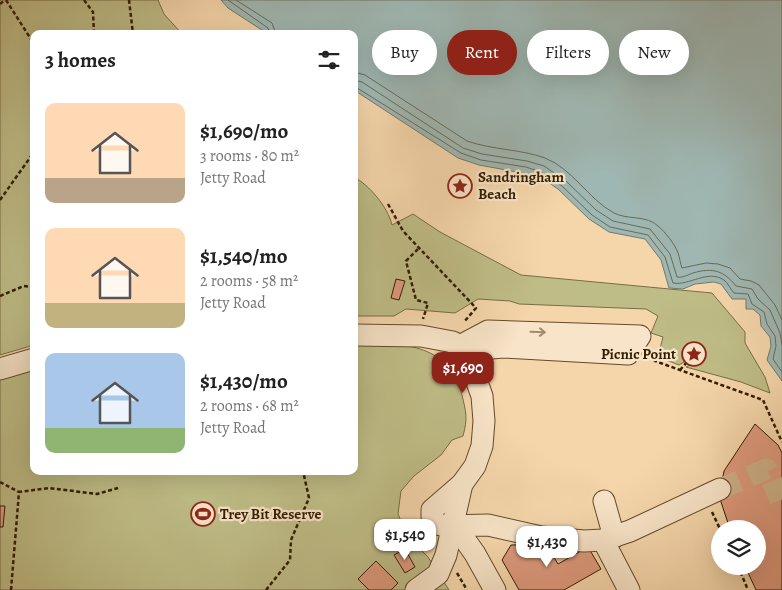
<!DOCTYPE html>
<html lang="en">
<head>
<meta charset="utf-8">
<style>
	:root { --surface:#fff; --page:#f2f2f2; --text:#222; --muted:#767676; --accent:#8f2418 }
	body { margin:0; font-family:Alegreya,serif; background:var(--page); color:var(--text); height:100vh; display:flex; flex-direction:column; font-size:19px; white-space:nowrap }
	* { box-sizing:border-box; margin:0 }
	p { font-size:16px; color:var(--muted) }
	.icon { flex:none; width:28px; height:28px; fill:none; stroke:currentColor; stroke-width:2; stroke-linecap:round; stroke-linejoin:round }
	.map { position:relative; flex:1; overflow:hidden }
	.side { position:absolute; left:30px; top:30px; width:328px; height:445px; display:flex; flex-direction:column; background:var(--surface); border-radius:10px; box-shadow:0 5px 20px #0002 }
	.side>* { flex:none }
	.top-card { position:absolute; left:372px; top:30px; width:334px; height:45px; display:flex; gap:10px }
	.tools { position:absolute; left:711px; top:520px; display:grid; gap:10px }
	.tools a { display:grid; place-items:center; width:55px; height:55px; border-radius:50%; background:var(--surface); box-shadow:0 5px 20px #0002; font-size:25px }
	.price { position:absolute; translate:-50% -42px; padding:0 11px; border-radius:10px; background:#fff; color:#222; font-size:16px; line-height:32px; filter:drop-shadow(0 1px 2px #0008) }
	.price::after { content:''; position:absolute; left:50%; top:30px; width:15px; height:11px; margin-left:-8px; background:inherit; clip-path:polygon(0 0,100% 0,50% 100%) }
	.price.current { background:var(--accent); color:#fff }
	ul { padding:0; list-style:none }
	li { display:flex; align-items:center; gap:15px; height:125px; padding:0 15px }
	li span { display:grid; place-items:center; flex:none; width:140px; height:100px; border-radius:10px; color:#555 }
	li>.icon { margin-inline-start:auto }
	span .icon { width:60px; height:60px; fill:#fffc; stroke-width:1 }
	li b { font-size:21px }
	h2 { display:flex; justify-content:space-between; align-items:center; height:60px; padding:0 15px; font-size:21px }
	.tag { padding:0 18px; border-radius:22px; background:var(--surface); box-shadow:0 5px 20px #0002; font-size:18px; line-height:45px }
	.tag.current { background:var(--accent); color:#fff }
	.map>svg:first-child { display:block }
	.green { fill:#bfbd87; stroke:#786d44 }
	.water { fill:#9fb7b2; stroke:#73796b }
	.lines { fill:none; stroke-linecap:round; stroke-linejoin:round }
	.shore { stroke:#686a59; stroke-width:1 }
	.building { fill:#de9a7d; stroke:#321d00 }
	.minor-tunnel { stroke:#ceb189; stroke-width:21; stroke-dasharray:21 11; stroke-linecap:butt }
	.minor-casing { stroke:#634b2b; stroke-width:23 }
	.path { stroke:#321d00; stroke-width:2.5; stroke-dasharray:4 2.5; stroke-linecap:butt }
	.minor { stroke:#f8e4c8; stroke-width:21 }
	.oneway { stroke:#9f8a6e }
	.labels { text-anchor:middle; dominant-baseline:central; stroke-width:4.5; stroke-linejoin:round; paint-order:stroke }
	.poi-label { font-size:15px; font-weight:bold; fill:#321d00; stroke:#f8e4c8; text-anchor:start }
</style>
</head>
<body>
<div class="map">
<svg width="782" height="590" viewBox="0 0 782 590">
	<rect width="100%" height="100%" fill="#f5d6ab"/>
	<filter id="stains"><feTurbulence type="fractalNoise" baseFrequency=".004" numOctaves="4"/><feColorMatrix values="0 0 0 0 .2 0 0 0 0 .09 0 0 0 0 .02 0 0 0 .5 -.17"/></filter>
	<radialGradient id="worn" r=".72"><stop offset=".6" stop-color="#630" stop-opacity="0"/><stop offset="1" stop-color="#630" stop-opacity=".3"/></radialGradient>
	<!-- green -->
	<g class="green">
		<path d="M0,0H158L164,14L182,34H34V345L0,355Z"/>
		<path d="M354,177C369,185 388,207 392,225L413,214L440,232L521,275L712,293L745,332V343L765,377L770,393L741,382L686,367L697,361L698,351L695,347L688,351L684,362L679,365L658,357L663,337L651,333L658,316L646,309L519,304L510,301L478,299L455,313L406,309L394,316H354Z"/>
		<path d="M354,342C401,345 447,340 462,395C466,412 468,418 463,436L452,440L441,455L414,476L401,491L398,514L408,537L428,557L449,590H0V378L34,369V471H354Z"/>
	</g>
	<!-- water -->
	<path class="water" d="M221,0H782V381L767,360L771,346L770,337L761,326L760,315L753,309H746V299H732L721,284L714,282L695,284L683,289L669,288L661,260L645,239L609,232L589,219L558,189L539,176L479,165L458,158L354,90V34H268L228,8Z"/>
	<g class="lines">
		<!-- shore -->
		<g class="shore">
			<path d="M228,0L268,28L270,34"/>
			<path d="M236,0L272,23L276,34"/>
			<path d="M354,72L365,75L467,141C493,150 520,149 545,158C573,169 588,199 614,213C627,220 647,215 658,226C665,232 675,244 678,253C680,258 680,263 682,268L706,263L718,264L730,268L740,279L751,281L759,285L775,305L782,320"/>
			<path d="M354,80L362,82L463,148L482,154L527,161L544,166L566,181L596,210L613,221L650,229L670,254L677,277C683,278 687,275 693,273C713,267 724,271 736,286L752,289L758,299L770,310L780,333L782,345"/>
			<path d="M354,86L461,153L481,160L526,167L541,172L562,186L592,215L610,227L648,235L665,257L673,283C689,286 708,269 724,280C728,283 731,290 734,293L748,294L752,304L764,312L767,324L775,336L776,346L773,359L782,372"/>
		</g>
	</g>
	<!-- building -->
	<g class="building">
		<path d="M396,279L405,281L399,300L391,298Z"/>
		<path d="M755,424L778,445L782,453V590H756L745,566H758V529H730L719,496L724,471Z"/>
		<path d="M0,506H5L3,527H0Z"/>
		<path d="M546,544L558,564L588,547L601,569L564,590H519L502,560L511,545Z"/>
		<path d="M405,549L415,567L405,573L394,555Z"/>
		<path d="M376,561L398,583L391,590H369L358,579Z"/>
	</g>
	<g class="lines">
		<!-- minor-tunnel -->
		<path class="minor-tunnel" d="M720,489L767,469L782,505"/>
		<!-- minor casing -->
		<g class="minor-casing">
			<g id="minor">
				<path d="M354,335L421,336L453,342L469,360L482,396L484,421L482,446L475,466L462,484L446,555L438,574L416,590"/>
				<path d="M458,347L488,331L640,336L628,354L504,347L491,348L469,360"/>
				<path d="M0,369L34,359"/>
				<path d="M462,484L432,510V517L437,524L446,526L488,525L541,537L584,541L603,540L630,531L720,489"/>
				<path d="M604,501L614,537"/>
				<path d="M454,524L475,554L495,590"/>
				<path d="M603,540L629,590"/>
			</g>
		</g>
		<!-- path -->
		<g class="path">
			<path d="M6,0L34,44"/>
			<path d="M84,0L93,12L94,34"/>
			<path d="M129,0L133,34"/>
			<path d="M0,4L5,0"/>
			<path d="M0,200L34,152"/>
			<path d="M388,204L403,231L476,308L464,322"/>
			<path d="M418,249L406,261L416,300L428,303L423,319"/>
			<path d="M0,296L24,286L34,287"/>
			<path d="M649,355L655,361L763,400L782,442"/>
			<path d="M680,370L694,354"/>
			<path d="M0,482L19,492"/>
			<path d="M712,512L720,529"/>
			<path d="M738,566L748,590"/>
			<path d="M457,573L467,590"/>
			<path d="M11,590L19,492L49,488L97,494L118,488"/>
			<path d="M266,590L290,560L291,540L309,498L303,471"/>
		</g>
		<!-- minor -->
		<use href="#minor" class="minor"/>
	</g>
	<!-- one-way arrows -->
	<defs><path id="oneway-shaft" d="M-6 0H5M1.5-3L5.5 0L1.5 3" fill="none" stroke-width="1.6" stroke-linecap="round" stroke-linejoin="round" transform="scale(1.25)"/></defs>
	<use class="oneway" href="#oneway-shaft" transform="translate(538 332) rotate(2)"/>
	<!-- icons -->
	<defs>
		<g id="sight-ring" transform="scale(1.25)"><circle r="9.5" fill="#f8e4c8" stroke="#8f2418" stroke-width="1.5"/><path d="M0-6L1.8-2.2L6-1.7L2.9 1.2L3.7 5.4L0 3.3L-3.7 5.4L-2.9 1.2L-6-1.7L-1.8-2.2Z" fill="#8f2418"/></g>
		<g id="stadium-ring" transform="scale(1.25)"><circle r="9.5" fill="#f8e4c8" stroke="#8f2418" stroke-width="1.5"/><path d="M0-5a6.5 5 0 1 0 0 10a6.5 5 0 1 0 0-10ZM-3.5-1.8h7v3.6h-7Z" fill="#8f2418"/></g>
	</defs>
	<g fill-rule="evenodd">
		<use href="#sight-ring" x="460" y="186"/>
		<use href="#sight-ring" x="694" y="354"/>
		<use href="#stadium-ring" x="203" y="514"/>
	</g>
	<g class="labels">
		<!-- poi labels -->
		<g class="poi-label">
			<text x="478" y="177">Sandringham<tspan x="478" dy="17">Beach</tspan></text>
			<text x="676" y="354" text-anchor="end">Picnic Point</text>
			<text x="220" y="514">Trey Bit Reserve</text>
		</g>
	</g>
	<rect width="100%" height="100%" filter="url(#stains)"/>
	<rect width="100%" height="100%" fill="url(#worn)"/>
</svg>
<div class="tools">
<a><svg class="icon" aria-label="layers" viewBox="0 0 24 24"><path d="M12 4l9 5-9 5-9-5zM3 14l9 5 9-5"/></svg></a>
</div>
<b class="price current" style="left:463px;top:394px">$1,690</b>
<b class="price" style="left:405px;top:561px">$1,540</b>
<b class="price" style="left:547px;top:568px">$1,430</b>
<div class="top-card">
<a class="tag">Buy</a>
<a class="tag current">Rent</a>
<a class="tag">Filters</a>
<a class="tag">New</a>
</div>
<section class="side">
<h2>3 homes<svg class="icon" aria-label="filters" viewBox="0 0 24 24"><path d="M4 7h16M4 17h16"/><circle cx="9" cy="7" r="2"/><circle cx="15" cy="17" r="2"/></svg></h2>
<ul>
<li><span style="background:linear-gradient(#ffd9b3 75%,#b9a48a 0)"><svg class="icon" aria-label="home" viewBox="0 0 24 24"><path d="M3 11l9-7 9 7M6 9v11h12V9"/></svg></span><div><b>$1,690/mo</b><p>3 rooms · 80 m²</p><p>Jetty Road</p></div></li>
<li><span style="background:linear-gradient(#ffd9b3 75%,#c2b280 0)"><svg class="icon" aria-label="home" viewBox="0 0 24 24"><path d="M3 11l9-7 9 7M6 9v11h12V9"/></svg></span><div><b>$1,540/mo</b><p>2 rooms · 58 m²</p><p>Jetty Road</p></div></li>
<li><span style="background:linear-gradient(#a9c7e8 75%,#8fb573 0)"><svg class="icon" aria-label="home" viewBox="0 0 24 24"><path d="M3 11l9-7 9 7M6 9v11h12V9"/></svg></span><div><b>$1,430/mo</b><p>2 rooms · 68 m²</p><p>Jetty Road</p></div></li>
</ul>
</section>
</div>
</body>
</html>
